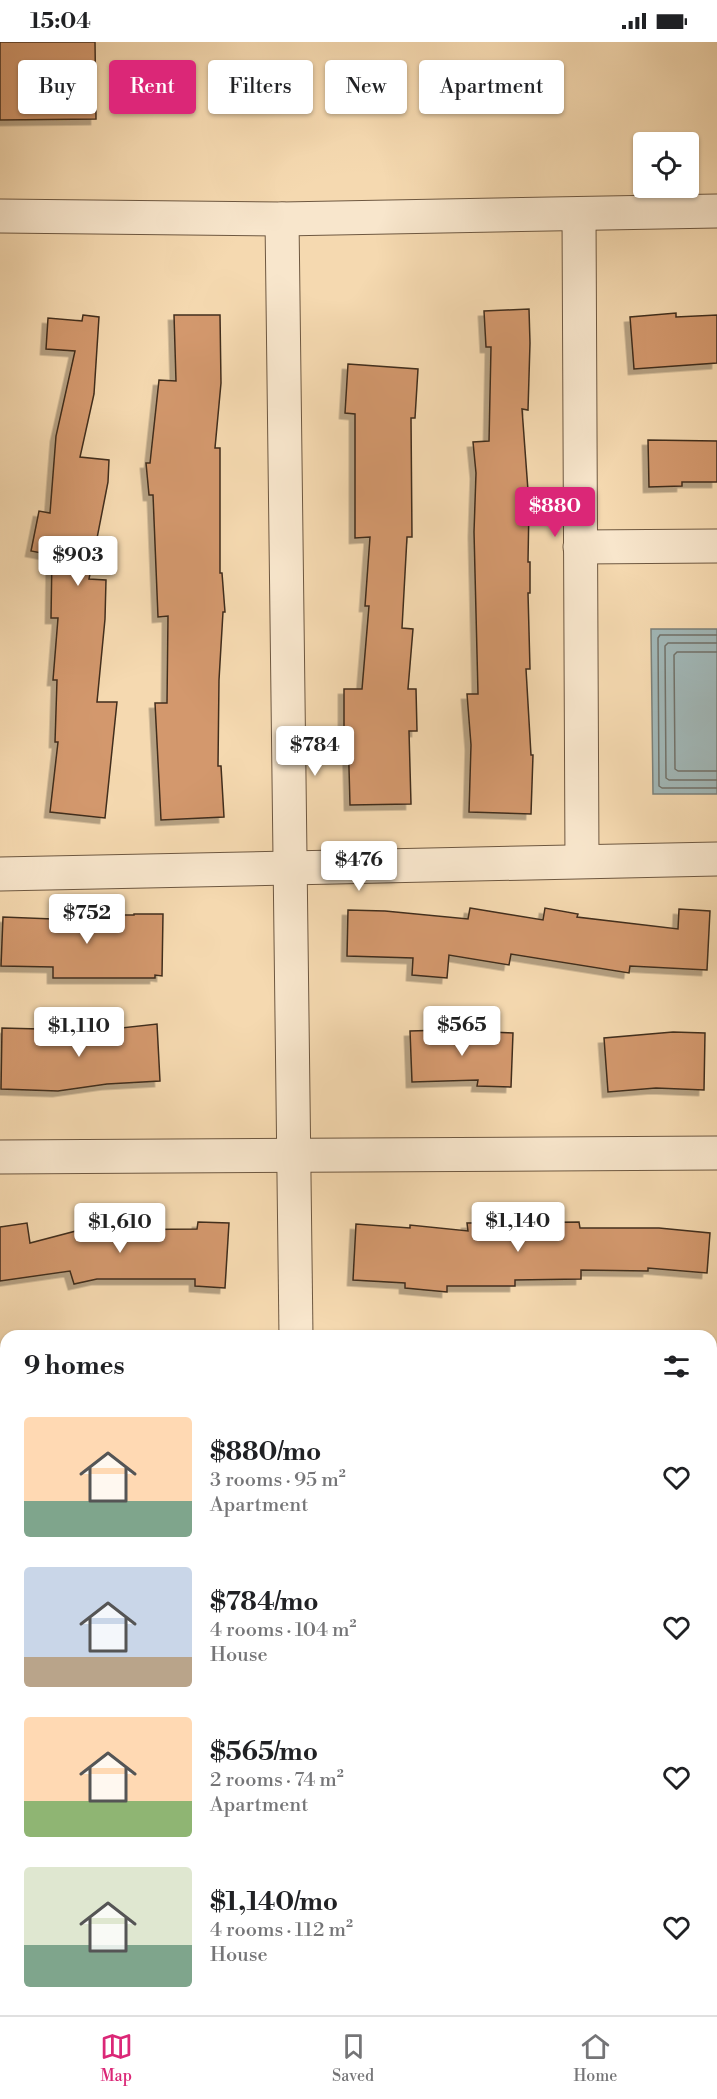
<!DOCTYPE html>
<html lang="en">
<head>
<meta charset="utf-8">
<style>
	:root { --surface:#fff; --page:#f2f2f2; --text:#202124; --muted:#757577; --line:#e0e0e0; --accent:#db2777 }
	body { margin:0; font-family:"Libre Bodoni",serif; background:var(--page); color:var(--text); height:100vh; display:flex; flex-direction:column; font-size:22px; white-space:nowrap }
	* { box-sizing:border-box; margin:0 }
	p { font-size:20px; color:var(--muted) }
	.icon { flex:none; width:33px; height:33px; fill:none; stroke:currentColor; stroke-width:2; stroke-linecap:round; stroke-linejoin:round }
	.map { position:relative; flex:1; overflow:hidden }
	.details { position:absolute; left:0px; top:1288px; width:717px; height:686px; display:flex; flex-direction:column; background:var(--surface); border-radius:18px 18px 0 0; box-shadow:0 2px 4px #0004 }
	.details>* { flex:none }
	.banner { position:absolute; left:18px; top:18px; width:681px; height:54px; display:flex; gap:12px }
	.fabs { position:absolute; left:633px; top:90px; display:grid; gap:12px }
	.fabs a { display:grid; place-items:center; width:66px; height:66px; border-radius:6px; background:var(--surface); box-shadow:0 2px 4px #0004; font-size:30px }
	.price { position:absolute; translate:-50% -51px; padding:0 14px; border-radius:6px; background:#fff; color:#222; font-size:20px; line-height:39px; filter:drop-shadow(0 2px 3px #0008) }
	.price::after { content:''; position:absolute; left:50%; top:36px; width:18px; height:14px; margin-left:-9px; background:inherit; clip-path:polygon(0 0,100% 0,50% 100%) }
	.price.on { background:var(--accent); color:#fff }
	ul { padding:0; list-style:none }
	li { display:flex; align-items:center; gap:18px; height:150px; padding:0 24px }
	li span { display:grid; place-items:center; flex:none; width:168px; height:120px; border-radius:6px; color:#555 }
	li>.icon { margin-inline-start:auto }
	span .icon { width:72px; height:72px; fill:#fffc; stroke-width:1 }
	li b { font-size:26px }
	h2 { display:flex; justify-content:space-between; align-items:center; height:72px; padding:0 24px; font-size:26px }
	.pill { padding:0 21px; border-radius:6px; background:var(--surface); box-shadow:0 2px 4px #0004; font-size:21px; line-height:54px }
	.pill.on { background:var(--accent); color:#fff }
	.status { display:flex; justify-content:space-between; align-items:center; height:42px; padding:0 30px; background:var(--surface); direction:ltr }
	.status svg { height:16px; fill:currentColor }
	.tab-bar { display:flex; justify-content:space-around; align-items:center; height:84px; border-top:2px solid var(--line); background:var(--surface); font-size:16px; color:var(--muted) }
	.tab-bar a { display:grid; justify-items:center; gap:3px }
	.tab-bar .on { color:var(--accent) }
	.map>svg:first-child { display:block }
	.water { fill:#a1b7b7; stroke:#7b8079; stroke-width:1.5 }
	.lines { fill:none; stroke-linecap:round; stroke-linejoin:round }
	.shore { stroke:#71726a; stroke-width:1.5 }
	.building { fill:#d3986d; stroke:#412d1c; stroke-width:1.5; filter:url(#shadow) }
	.minor-casing { stroke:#6e5841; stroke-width:35 }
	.minor { stroke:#f8e6cc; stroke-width:33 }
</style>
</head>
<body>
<div class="status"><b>15:04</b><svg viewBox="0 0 49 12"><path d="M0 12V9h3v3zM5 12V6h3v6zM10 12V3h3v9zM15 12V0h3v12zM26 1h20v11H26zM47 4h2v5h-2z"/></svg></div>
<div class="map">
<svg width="717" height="1973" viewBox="0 0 717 1973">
	<defs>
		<filter id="shadow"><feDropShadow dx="-5.5" dy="5.5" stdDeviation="0" flood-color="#0004"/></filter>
	</defs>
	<rect width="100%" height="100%" fill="#f5d9b0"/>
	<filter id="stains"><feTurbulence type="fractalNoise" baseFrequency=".00333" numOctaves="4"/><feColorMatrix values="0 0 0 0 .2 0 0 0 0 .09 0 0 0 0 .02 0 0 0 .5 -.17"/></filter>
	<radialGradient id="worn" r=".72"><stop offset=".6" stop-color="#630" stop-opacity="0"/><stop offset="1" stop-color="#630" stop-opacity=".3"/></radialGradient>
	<!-- water -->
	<g class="water">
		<path d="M651,587H717V752H653Z"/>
		<rect x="711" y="1486" width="6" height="187"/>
	</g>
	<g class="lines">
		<!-- shore -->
		<g class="shore">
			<path d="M717,593H660L658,596L659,744L662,746H717"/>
			<path d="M717,601H668L665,604L666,736L669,738H717"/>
			<path d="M717,610H677L674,613L675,727L678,729H717"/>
		</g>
	</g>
	<!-- building -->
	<g class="building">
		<path d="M0,0H95L96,77L0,78Z"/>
		<path d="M529,267L530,301L528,368L522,367L529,462L528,520H530V551H528L530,627H526L531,713H533L531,772L469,770L471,703L467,652H478L474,490L476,431L473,400L489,399L491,305H486L484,269Z"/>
		<path d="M676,271V275L717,273V321L634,327L630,275Z"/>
		<path d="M83,273L99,275L94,352L80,415L109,418L108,440L89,537L106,538L105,577L97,660H117L105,776L50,770L58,700H55L57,638H53L58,576H51L52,513L31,509L39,469L50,471L56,394L75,309L46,307L48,276L82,279Z"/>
		<path d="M174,273H220L221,341L215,406H220V531H222L225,570H223L219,638L218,724H221L224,775L161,778L155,661H167L168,574L158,575L153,453H149L146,421H150L159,338L176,339Z"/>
		<path d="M348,322L418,327L415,376H411L412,495H407L402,586L413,587L408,647H416L417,689H409L411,762L350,763L348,690H344V647H362L369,564H365L370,495L355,496V372L345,371Z"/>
		<path d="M648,398L717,399V440H682V444L649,445Z"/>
		<path d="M470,866L543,878L545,866L578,872L577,875L678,887L679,867L710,869L707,928L630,924L629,931L511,912L509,923L449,913L447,936L412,933L413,916L347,914L348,868L385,869L468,877Z"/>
		<path d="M134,872H163L162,934L155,933V936H53V925L1,924L3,875L53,877V873H134Z"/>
		<path d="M157,982L160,1039L107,1042L58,1049L1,1047L2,986L40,987V995Z"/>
		<path d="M444,988L513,991L511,1045L477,1044L478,1038L412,1040L410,989Z"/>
		<path d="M673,990L705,991L704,1048L656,1046L608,1050L604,996Z"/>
		<path d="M198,1180L229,1181L225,1246L195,1244V1237H97L74,1242L70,1229L0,1239V1185L27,1181L30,1201L95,1184L96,1188L197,1187Z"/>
		<path d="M579,1180L580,1186H659L710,1191L707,1231L648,1226V1229L581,1228V1237L515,1238V1244H447V1250L405,1246V1241L353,1238L356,1182L410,1186V1183L468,1189L467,1181Z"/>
	</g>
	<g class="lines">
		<!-- minor casing -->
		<g class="minor-casing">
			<g id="minor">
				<path d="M579,172L582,819"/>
				<path d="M0,174L282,177L717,169"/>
				<path d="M282,177L296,1294"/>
				<path d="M580,505L717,504"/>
				<path d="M0,832L717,817"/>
				<path d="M0,1115L717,1111"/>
				<path d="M0,1415H6"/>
				<path d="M711,1421H717"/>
				<path d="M711,1721H717"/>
				<path d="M306,1968V1973"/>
				<path d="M598,1968V1973"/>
				<path d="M4,1973L6,1610"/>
			</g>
		</g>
		<!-- minor -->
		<use href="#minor" class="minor"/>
	</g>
	<rect width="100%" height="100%" filter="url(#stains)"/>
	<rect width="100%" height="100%" fill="url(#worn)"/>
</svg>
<div class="fabs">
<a><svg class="icon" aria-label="locate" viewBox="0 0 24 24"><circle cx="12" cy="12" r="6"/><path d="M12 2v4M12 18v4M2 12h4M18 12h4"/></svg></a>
</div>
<b class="price on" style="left:555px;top:496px">$880</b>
<b class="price" style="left:78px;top:545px">$903</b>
<b class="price" style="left:315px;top:735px">$784</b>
<b class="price" style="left:359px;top:850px">$476</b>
<b class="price" style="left:87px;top:903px">$752</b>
<b class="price" style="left:462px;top:1015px">$565</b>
<b class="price" style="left:79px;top:1016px">$1,110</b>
<b class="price" style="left:518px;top:1211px">$1,140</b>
<b class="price" style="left:120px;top:1212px">$1,610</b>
<div class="banner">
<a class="pill">Buy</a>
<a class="pill on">Rent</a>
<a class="pill">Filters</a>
<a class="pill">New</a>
<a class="pill">Apartment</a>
</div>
<section class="details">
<h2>9 homes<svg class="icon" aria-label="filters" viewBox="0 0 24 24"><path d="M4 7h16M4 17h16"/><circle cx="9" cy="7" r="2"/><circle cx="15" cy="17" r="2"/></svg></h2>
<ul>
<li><span style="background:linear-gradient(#ffd9b3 70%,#7fa58c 0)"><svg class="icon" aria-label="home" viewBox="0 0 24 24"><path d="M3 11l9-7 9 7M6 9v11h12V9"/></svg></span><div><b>$880/mo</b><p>3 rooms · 95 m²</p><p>Apartment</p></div><svg class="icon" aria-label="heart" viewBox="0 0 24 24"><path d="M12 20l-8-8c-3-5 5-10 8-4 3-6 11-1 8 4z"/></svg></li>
<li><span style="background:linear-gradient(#c9d6e8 75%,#b9a48a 0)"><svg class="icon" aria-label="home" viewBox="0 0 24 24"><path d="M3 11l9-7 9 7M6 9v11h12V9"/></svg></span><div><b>$784/mo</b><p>4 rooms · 104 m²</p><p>House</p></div><svg class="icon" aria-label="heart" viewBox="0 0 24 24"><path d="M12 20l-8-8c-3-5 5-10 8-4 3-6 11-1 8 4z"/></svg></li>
<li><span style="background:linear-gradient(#ffd9b3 70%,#8fb573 0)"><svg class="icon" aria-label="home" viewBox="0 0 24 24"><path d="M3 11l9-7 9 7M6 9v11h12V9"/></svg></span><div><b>$565/mo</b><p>2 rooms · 74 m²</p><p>Apartment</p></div><svg class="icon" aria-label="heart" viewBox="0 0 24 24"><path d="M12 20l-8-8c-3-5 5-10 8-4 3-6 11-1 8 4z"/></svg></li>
<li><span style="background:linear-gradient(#dfe7d0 65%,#7fa58c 0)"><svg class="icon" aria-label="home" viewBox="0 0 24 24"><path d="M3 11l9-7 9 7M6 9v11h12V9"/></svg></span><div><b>$1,140/mo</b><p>4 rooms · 112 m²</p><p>House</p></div><svg class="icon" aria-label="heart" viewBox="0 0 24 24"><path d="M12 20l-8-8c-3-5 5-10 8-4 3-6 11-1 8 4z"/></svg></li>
</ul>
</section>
</div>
<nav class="tab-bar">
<a class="on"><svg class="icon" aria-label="map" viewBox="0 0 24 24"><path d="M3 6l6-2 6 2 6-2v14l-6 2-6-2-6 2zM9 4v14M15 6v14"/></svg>Map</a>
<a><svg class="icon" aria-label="saved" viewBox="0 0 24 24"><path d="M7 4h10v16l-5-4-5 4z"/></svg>Saved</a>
<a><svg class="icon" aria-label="home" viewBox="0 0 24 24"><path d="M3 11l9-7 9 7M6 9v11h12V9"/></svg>Home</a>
</nav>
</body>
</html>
